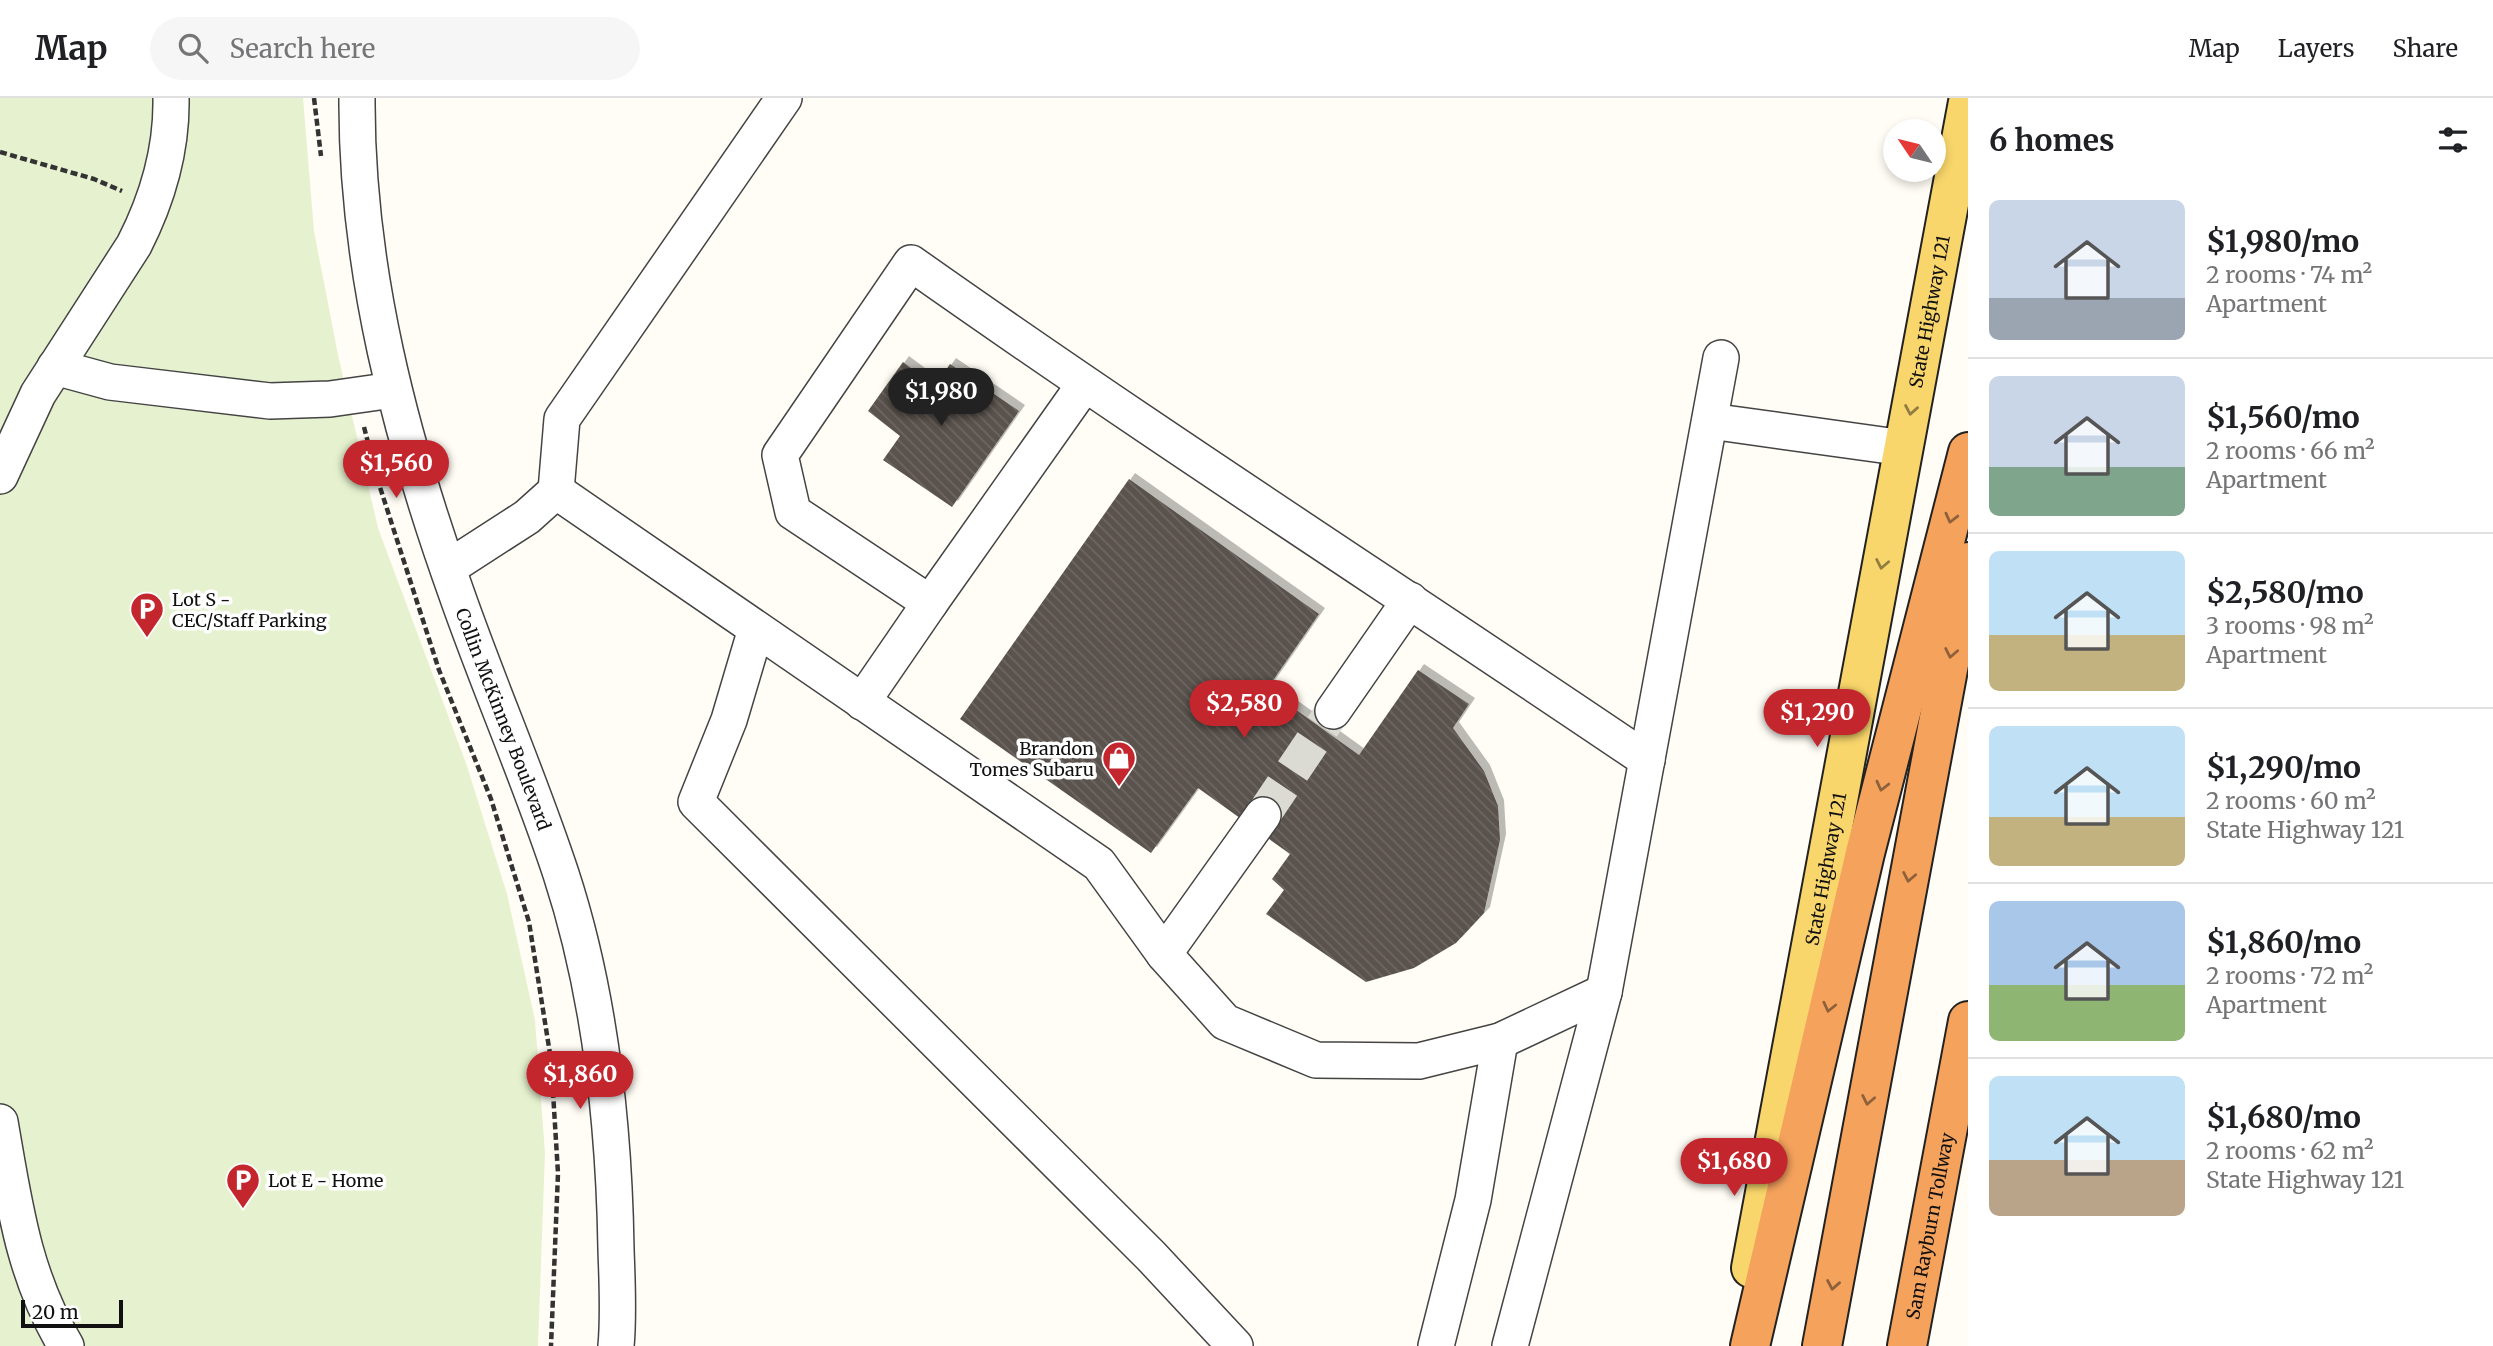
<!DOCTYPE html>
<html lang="en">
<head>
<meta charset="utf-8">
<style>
	:root { --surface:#fff; --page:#f6f6f6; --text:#202124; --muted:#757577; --line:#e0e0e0; --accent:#c4262e }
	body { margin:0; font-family:Merriweather,serif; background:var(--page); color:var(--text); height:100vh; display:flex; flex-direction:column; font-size:26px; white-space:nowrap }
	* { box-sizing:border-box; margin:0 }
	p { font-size:23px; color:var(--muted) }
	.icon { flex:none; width:38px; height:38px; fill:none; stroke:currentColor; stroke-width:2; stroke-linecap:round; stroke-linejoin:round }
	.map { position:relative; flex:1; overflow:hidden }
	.details { display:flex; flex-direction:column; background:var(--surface); width:525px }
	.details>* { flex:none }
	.needle { width:46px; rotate:305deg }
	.tools { position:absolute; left:1883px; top:21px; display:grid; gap:14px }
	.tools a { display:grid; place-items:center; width:63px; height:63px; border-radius:50%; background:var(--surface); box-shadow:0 4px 10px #0003; font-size:35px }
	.scale { position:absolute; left:21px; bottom:18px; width:102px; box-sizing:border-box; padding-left:7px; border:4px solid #111; border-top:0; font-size:19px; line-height:24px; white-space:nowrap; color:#111; -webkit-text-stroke:5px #fff; paint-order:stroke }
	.price { position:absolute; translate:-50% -60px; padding:0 16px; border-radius:24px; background:var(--accent); color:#fff; font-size:23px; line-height:46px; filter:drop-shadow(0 2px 4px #0008) }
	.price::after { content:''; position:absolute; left:50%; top:42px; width:21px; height:16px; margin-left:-10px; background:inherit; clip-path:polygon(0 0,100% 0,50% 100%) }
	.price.on { background:#222; color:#fff }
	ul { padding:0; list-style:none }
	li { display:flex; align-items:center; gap:21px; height:175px; padding:0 21px }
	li+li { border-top:2px solid var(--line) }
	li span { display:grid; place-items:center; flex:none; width:196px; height:140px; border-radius:10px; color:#555 }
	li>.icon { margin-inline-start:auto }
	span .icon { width:84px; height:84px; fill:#fffc; stroke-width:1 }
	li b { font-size:30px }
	h2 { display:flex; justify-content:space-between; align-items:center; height:84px; padding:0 21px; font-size:30px }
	header { display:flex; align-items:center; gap:42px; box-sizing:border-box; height:98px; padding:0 35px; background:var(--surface); border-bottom:2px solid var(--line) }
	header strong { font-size:33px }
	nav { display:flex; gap:38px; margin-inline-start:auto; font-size:24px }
	.search { width:490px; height:63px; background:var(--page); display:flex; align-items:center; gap:18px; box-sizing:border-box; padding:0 24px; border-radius:38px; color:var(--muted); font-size:26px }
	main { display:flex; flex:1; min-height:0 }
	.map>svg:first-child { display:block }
	.pitch { fill:#e6f2cf }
	.building { fill:url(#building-back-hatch); filter:url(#shadow) }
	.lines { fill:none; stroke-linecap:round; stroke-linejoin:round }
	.minor-tunnel { stroke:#dbdad3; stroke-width:35; stroke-dasharray:35 18; stroke-linecap:butt }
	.minor-casing { stroke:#444; stroke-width:38 }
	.major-casing { stroke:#222; stroke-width:42 }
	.highway-casing { stroke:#222; stroke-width:42 }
	.path { stroke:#333; stroke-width:4.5; stroke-dasharray:7 3.5; stroke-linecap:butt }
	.minor { stroke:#fff; stroke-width:35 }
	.major { stroke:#f9d66b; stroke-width:38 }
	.highway { stroke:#f5a25d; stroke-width:38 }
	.oneway { stroke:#917d42 }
	.oneway2 { stroke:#8e613b }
	.labels { text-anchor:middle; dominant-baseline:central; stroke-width:7; stroke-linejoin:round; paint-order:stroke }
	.street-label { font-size:18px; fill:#111; stroke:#fff }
	.poi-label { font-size:18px; fill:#111; stroke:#fff; text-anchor:start }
</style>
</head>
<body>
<header>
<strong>Map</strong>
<div class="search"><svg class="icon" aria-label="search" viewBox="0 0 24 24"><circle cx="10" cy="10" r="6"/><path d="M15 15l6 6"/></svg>Search here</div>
<nav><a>Map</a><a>Layers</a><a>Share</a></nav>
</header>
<main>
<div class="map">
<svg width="1968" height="1248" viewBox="0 0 1968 1248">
	<defs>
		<pattern id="building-back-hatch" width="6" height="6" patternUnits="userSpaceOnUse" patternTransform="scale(1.75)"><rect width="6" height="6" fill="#5a524d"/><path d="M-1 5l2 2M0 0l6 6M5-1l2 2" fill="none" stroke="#6d6662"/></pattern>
		<filter id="shadow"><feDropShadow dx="6" dy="-6" stdDeviation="0" flood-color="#0004"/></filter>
	</defs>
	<rect width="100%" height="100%" fill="#fffdf5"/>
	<!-- pitch -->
	<path class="pitch" d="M0,0H303L314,133L338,257L378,430L467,668L507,796L535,922L545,1055L538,1248H0Z"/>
	<!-- building -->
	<g class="building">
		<path d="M903,264L935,288L950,266L1019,313L952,409L883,362L900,338L868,313Z"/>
		<path d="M1129,381L1319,516L1267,591L1359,657L1418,572L1469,606L1453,630L1484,673L1498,708L1500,742L1484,815L1456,845L1414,870L1366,884L1266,816L1284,792L1272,781L1290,756L1198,690L1151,755L960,621Z"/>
	</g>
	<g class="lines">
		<!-- minor-tunnel -->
		<path class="minor-tunnel" d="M1263,717L1333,613"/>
		<!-- minor casing -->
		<g class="minor-casing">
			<g id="minor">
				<path id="s1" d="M357,0C356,170 400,338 457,497C490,591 530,682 561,776C600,895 614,1026 616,1151C617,1183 619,1216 616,1248"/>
				<path d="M55,269L110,284L270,303L330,301L393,292"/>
				<path d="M1710,323L1904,350"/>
				<path d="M0,378L38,296L134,147C157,102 172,52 171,0"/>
				<path d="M556,393L562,321L784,0"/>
				<path d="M448,470L527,419L556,393L1099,766L1164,856L1225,924L1316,962L1419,963L1500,943L1604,894"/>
				<path d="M930,505L1084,287"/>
				<path d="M756,531L729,622L696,704L1151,1158L1235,1248"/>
				<path d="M862,604L930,505L793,414L780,357L911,165C1153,336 1402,496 1647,662"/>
				<path d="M1333,613L1410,502"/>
				<path d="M1164,856L1263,717"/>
				<path d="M0,1024C14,1104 23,1177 66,1248"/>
				<path d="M1436,1248L1473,1102L1500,943"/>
				<path d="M1510,1248L1604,894L1721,260"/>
			</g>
		</g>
		<!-- major casing -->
		<g class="major-casing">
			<g id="major">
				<path id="s2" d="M1751,1170L1968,4"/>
			</g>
		</g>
		<!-- highway casing -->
		<g class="highway-casing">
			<g id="highway">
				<path d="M1750,1248L1865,755L1968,354"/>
				<path d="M1822,1248L1968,464"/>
				<path id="s3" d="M1907,1248L1968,923"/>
			</g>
		</g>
		<!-- path -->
		<g class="path">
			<path d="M314,0L321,58"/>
			<path d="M0,54L94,81L122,93"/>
			<path d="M364,329L378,383L439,572L491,701L529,824L551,962L558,1075L551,1248"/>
		</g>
		<!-- minor -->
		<use href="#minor" class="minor"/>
		<!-- major -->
		<use href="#major" class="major"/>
		<!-- highway -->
		<use href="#highway" class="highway"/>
	</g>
	<!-- one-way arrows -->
	<defs><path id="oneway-chevron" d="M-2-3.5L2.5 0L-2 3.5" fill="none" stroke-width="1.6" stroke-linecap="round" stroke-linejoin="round" transform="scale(1.75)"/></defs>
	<g class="oneway">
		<use href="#oneway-chevron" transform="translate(1911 312) rotate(100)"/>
		<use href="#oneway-chevron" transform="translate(1882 466) rotate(101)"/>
	</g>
	<g class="oneway2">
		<use href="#oneway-chevron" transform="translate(1951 420) rotate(104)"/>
		<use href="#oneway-chevron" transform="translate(1951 555) rotate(101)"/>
		<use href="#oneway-chevron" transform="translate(1882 688) rotate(104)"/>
		<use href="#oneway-chevron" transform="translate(1909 779) rotate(101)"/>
		<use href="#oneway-chevron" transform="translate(1829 909) rotate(103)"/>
		<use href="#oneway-chevron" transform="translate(1868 1002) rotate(101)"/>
		<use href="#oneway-chevron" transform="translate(1833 1187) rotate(100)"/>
	</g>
	<!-- icons -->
	<defs>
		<g id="parking-pin" transform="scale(1.75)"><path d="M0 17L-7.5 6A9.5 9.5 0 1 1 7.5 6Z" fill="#c4262e" stroke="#fff"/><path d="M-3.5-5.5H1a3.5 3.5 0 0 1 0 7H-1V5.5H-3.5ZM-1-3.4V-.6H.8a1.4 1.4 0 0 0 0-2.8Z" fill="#fff"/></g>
		<g id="shop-pin" transform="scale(1.75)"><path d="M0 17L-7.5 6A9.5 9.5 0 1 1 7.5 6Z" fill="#c4262e" stroke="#fff"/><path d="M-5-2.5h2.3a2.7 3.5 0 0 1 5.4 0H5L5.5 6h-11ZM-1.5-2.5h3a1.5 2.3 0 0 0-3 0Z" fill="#fff"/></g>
	</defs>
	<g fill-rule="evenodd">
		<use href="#parking-pin" x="147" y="511"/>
		<use href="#shop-pin" x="1119" y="660"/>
		<use href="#parking-pin" x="243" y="1082"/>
	</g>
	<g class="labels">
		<!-- street labels -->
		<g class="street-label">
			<text stroke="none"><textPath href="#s2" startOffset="973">State Highway 121</textPath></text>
			<text stroke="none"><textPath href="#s1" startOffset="642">Collin McKinney Boulevard</textPath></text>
			<text stroke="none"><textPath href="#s2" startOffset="406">State Highway 121</textPath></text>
			<text stroke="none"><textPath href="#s3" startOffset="122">Sam Rayburn Tollway</textPath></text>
		</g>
		<!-- poi labels -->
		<g class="poi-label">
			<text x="172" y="501">Lot S -<tspan x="172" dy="21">CEC/Staff Parking</tspan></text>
			<text x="1094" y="650" text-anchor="end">Brandon<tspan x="1094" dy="21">Tomes Subaru</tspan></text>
			<text x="268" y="1082">Lot E - Home</text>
		</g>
	</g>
</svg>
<div class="tools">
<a><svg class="needle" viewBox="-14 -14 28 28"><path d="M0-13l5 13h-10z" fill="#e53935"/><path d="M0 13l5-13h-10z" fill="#757577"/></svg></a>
</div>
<div class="scale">20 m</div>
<b class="price on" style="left:941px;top:330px">$1,980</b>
<b class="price" style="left:396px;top:402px">$1,560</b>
<b class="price" style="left:1244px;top:642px">$2,580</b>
<b class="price" style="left:1817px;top:651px">$1,290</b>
<b class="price" style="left:580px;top:1013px">$1,860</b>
<b class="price" style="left:1734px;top:1100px">$1,680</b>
</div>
<section class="details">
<h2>6 homes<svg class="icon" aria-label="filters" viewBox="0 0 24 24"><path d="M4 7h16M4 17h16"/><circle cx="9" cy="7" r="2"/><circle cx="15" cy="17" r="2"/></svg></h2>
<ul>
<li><span style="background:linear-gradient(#c9d6e8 70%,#9aa5b1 0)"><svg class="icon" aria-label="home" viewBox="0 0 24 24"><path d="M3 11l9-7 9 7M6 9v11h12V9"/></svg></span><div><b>$1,980/mo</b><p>2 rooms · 74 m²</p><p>Apartment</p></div></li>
<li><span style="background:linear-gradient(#c9d6e8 65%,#7fa58c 0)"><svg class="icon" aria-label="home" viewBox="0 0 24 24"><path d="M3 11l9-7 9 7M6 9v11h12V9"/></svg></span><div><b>$1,560/mo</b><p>2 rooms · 66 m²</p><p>Apartment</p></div></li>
<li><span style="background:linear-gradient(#bfe0f5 60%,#c2b280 0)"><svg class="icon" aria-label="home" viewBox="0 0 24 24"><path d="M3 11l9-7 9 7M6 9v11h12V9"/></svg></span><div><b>$2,580/mo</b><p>3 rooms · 98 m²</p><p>Apartment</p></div></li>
<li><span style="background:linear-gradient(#bfe0f5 65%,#c2b280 0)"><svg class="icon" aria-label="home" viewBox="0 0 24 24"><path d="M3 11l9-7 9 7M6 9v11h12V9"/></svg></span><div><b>$1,290/mo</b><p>2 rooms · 60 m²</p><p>State Highway 121</p></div></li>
<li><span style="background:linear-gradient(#a9c7e8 60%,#8fb573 0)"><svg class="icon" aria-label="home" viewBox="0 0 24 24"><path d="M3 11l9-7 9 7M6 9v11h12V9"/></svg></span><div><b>$1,860/mo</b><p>2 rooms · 72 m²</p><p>Apartment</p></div></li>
<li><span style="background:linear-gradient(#bfe0f5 60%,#b9a48a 0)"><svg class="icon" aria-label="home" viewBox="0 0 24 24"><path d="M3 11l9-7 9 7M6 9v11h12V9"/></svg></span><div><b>$1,680/mo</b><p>2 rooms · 62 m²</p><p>State Highway 121</p></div></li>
</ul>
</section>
</main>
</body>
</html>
